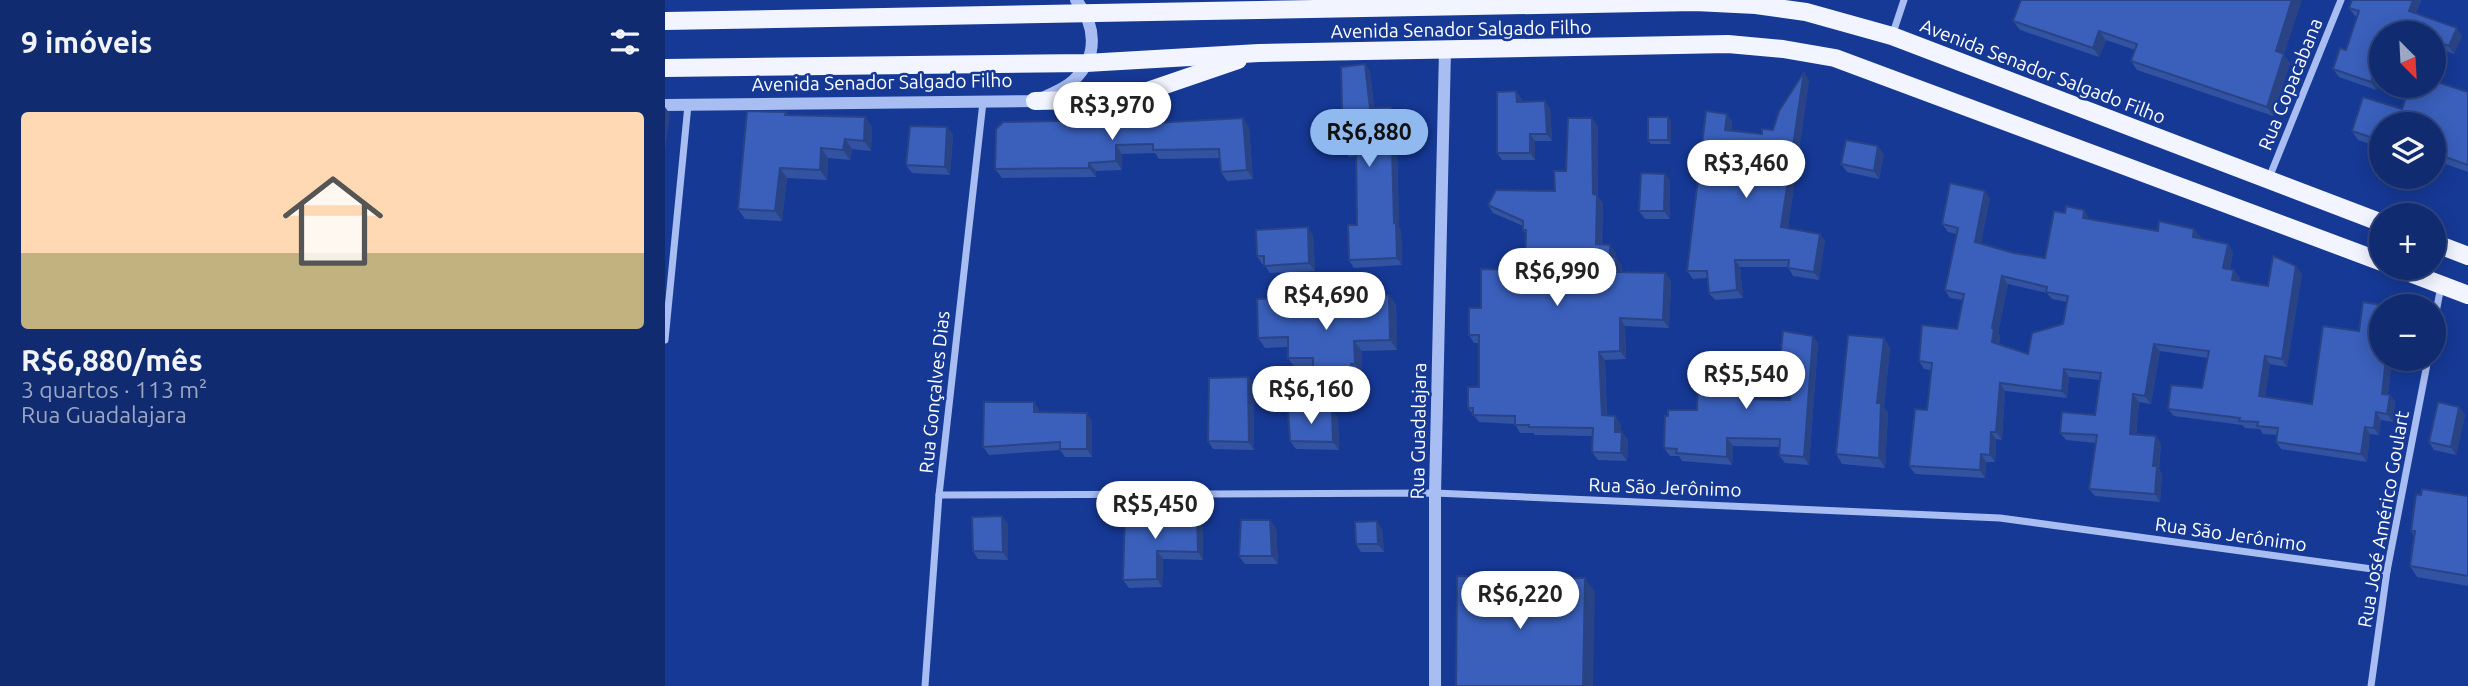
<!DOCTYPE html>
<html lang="pt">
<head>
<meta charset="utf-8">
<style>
	:root { --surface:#102b70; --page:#193375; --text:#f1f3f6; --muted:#9ca7c3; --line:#304783; --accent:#90b9f0 }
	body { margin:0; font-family:Ubuntu,sans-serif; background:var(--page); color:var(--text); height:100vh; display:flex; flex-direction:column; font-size:26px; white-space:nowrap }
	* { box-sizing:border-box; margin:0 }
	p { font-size:23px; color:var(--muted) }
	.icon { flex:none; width:38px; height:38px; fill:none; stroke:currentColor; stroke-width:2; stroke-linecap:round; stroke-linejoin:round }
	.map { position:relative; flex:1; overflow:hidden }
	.sheet { display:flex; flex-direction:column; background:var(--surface); width:665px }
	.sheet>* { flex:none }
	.needle { width:46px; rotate:156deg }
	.controls { position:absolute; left:1704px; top:21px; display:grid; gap:14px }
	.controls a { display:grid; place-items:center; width:77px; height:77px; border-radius:50%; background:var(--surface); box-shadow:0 4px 18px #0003,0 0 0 2px var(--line); font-size:35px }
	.price { position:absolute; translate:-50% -60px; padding:0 16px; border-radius:24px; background:#fff; color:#222; font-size:23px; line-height:46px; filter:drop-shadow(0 2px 4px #0008) }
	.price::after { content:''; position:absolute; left:50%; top:42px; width:21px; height:16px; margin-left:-10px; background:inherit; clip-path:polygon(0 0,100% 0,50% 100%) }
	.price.selected { background:var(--accent); color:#111 }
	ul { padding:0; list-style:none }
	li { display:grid; align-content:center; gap:14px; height:371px; padding:0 21px }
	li+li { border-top:2px solid var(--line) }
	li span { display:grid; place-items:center; height:217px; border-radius:7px; color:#555 }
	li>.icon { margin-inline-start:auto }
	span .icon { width:126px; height:126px; fill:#fffc; stroke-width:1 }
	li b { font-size:30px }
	h2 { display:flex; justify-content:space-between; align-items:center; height:84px; padding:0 21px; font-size:30px }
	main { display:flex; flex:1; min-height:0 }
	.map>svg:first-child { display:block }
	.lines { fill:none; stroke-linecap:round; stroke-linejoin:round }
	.minor { stroke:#a8bdf1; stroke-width:7 }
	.tertiary { stroke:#a8bdf1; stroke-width:12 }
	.primary { stroke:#f2f5ff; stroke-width:18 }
	.wall { fill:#3253a2; fill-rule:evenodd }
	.shaded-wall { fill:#294384 }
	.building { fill:#3a60bc; stroke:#294384; stroke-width:2; fill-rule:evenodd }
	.labels { text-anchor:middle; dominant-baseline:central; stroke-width:5; stroke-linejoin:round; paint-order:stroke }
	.street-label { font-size:19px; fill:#fff; stroke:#163996 }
</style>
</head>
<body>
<main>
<section class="sheet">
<h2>9 imóveis<svg class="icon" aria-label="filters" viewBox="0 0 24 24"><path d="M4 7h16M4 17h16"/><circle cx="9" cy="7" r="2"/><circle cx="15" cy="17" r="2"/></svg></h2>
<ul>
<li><span style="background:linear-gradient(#ffd9b3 65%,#c2b280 0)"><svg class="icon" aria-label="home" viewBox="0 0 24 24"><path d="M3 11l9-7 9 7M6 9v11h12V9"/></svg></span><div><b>R$6,880/mês</b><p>3 quartos · 113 m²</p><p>Rua Guadalajara</p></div></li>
</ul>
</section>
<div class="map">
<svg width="1803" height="686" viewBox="0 0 1803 686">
	<rect width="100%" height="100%" fill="#163996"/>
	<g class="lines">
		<!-- minor -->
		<g class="minor">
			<path d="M1227,36L1239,0"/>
			<path d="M1604,178L1676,0"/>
			<path d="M1769,323L1776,286"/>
			<path d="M0,340L23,105"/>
			<path d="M274,495L770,493L1335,518L1722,571"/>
			<path d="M260,686L274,495L318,102"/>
			<path d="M1706,686L1722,571L1763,359"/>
		</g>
		<!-- tertiary -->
		<g class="tertiary">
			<path d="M0,105L370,101C383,95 399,90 409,80C434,56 431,25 411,0"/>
			<path d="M770,686V493L780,50"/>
		</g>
		<!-- primary -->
		<g class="primary">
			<path d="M0,21L1030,2L1091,5L1141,12L1227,36L1717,223"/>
			<path d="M0,68L421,63L594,53L1063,44L1118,49L1170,58L1717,262"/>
			<path d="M370,101L459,99L573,60"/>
			<path d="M1769,243L1803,256"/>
			<path d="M1732,268L1803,295"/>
		</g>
	</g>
	<!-- wall -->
	<g class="wall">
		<path d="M1356,0L1619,55L1625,63L1608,116L1472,70L1466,61L1470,50L1441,40L1434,57L1355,30L1348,21Z"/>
		<path d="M1756,0L1751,14L1797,36L1789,54L1769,46V33H1717V74L1711,90L1674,77L1668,69L1681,50L1692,17L1690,16L1684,8Z"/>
		<path d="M700,64L705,72L709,107H726L731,114L734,227L736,230L737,265L689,268L684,260L692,225L691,156L684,157L678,149Z"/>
		<path d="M1144,80L1123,228L1155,234L1160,241L1154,280L1128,276L1123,267H1075L1078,298L1050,300L1044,293L1043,278L1028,279L1022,271L1067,121L1066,131L1097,134L1108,130Z"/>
		<path d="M851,91L856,98L857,102L885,108L887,141H870V160H837L832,153Z"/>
		<path d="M1803,92V172L1769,160V124H1717V148L1693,140L1687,131L1737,109Z"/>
		<path d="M121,112L123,115L200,117L207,127L206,151L187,149L185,160L163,158L162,180L122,178L117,221L80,219L73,209Z"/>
		<path d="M1003,117L1006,121V144H986L983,140Z"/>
		<path d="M451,120L452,123L584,127L588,179L562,181L556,172L555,158L494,159L490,153L457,154V170L431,171V177L337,178L330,169Z"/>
		<path d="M933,126V197L938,203L937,245L951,253L950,257L957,265V272L1006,281L1004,328L960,326L961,359L940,360L942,415L956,424V432L963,440L962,461L933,460L927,452V436L870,435L868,433H855L850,424L814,422L803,408L814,387V343H809L804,335L816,308L860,270L861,235L858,230V226L828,213L823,205L890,191L901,171Z"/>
		<path d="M282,127L288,135L285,175L247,173L241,165Z"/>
		<path d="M1219,154L1214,179L1182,172L1176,164Z"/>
		<path d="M1000,174L1005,181V219H980L974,211Z"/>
		<path d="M1325,198L1316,243L1349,253L1380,258L1400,213L1419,210L1424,219L1493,231L1529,229L1535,237L1534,239L1563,244L1568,252L1565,270H1569L1575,278L1574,281L1603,286L1637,273L1622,367L1605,364L1600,397L1647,404L1717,359H1727L1723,394L1725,395L1730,402L1728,422L1716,420L1714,435L1705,434L1702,462L1616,449L1611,442L1612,435L1598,434L1595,429L1580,428L1577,425L1509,416L1503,409L1537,388L1543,358L1495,351L1486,404L1474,402L1471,435L1491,436L1496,444L1494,469L1497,474L1495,502L1430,496L1424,489L1431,443L1401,440L1395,433L1430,415L1435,380L1404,377L1402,398L1340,391L1337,440L1331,439L1330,462H1321L1320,478L1250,474L1244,466L1262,410L1266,370L1259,369L1254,361L1292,329L1298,300L1285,298L1280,290L1292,234L1283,232L1277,224ZM1343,284L1382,293L1387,299L1402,302L1398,324L1363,354L1334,344L1335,336L1333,333Z"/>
		<path d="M648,235L650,271L605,273L599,264H597L592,256Z"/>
		<path d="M724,295L731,305L732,350L697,351V374H693L694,402H656L648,392V368H630L623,358V347L600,348L593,338Z"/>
		<path d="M1219,338L1225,348L1219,408L1223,413L1220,468L1177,464L1171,454Z"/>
		<path d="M1153,343L1144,465L1120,463L1114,455L1115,447L1068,446L1067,465L1017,461L1014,456H1005L999,448L1032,410L1086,391V399L1125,400L1127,368H1120L1115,360Z"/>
		<path d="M583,377L589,385V450L548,449L543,441Z"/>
		<path d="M369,402L374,410V412L422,413L427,421V457H400L395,450L324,455L318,447Z"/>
		<path d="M1794,407L1800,415L1791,455L1769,450L1764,442Z"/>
		<path d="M667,410L673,417L674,450L631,449L625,441Z"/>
		<path d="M1756,495L1803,496V586L1752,577L1745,566L1749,536L1746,531Z"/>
		<path d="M495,515L538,522V560L498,559L497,587L464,588L458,580Z"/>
		<path d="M343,524V560L313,559L308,551Z"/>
		<path d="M611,528L613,564H580L574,556Z"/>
		<path d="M717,529L719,552H696L691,544Z"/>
	</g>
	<!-- shaded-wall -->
	<g class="shaded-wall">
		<path d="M1627,0H1637L1619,55L1625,63L1608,116L1602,107L1611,51Z"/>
		<path d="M1748,0H1756L1749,19L1744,11Z"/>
		<path d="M1792,28L1797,36L1789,54L1784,46Z"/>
		<path d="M1434,31L1441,40L1434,57L1428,48Z"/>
		<path d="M1717,49V74L1711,90L1706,82Z"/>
		<path d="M700,64L705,72L710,115L705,108Z"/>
		<path d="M1139,72L1144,80L1122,235L1116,227Z"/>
		<path d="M851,91L856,98L857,109L852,102Z"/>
		<path d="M880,101L885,108L887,141L882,134Z"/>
		<path d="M0,107L5,114L0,150Z"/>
		<path d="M726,107L731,114L734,227L736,230L737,265L732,258L729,223Z"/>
		<path d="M1062,114L1067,121L1065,138L1060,130Z"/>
		<path d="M200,117L207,127L206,151L199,141Z"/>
		<path d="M1003,117L1006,121V144L1003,140Z"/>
		<path d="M578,118L584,127L588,179L582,170Z"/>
		<path d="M927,118L933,126V197L938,203L936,252L931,244L928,194Z"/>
		<path d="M282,127L288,135L285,175L280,167Z"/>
		<path d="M865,134L870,141V160L865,153Z"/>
		<path d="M180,139L187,149L185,160L178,150Z"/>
		<path d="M451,145L457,154V170L451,161Z"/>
		<path d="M1213,146L1219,154L1214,179L1209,171Z"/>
		<path d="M156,148L163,158L162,180L155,170Z"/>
		<path d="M424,163L431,171V177L424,168Z"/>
		<path d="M115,168L122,178L117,221L110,211Z"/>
		<path d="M1000,174L1005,181V219L999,211Z"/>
		<path d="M1320,191L1325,198L1315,249L1310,242Z"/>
		<path d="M1419,210L1424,218L1423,225L1418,218Z"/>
		<path d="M643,227L648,235L650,271L644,263Z"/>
		<path d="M1529,229L1535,237L1533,245L1528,237Z"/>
		<path d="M1155,234L1160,241L1154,280L1149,272Z"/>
		<path d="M1563,244L1568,252L1564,276L1558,268Z"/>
		<path d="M945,245L951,253L950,265L945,257Z"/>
		<path d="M951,257L957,265L956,280L951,272Z"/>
		<path d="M1070,260L1075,267L1078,298L1072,290Z"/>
		<path d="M1631,266L1637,273L1622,367L1617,359Z"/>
		<path d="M1569,270L1575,278L1573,288L1567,280Z"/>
		<path d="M1000,273L1006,281L1004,328L998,320Z"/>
		<path d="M1337,276L1343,284L1333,333L1335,336L1333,350L1327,342V328Z"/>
		<path d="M724,295L731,305L732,350L725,340Z"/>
		<path d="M1717,308V339L1713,334Z"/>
		<path d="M955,318L960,326L961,359L955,351Z"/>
		<path d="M1148,336L1153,343L1144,465L1139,457Z"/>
		<path d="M1219,338L1225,348L1219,408L1223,413L1220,468L1214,458L1212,403Z"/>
		<path d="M689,341L697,351V374L690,364Z"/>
		<path d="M1489,344L1495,351L1486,404L1480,396Z"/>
		<path d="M934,352L940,360L942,423L937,415Z"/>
		<path d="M1600,356L1605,364L1599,404L1594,396Z"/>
		<path d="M1721,359H1727L1722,401L1717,394Z"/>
		<path d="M686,364L693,374L694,402L686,391Z"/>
		<path d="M1399,369L1404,377L1402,398L1397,391Z"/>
		<path d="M583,377L589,385V450L584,442Z"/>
		<path d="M1076,380L1081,388V384L1086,391V406L1081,399L1076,384Z"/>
		<path d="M1335,383L1340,391L1337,440L1331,432Z"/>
		<path d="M1468,394L1474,402L1470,442L1465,434Z"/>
		<path d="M1725,395L1730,402L1728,422L1722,414Z"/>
		<path d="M369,402L374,410V420L369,412Z"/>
		<path d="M1794,407L1800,415L1791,455L1786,447Z"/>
		<path d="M667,410L673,417L674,450L668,442Z"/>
		<path d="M1711,412L1716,420L1714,435L1709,428Z"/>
		<path d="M422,413L427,421V457L422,449Z"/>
		<path d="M950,416L956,424V440L950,432Z"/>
		<path d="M1700,427L1705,434L1702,462L1696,454Z"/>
		<path d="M957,432L963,440L962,461L956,453Z"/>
		<path d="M1326,432L1331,439L1330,462L1325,455Z"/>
		<path d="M1491,436L1496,444L1494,469L1497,474L1495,502L1490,494L1488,466Z"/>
		<path d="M1062,438L1068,446L1067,465L1062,457Z"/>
		<path d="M1316,454L1321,462L1320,478L1315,470Z"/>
		<path d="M532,515L538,522V560L533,552Z"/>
		<path d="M337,516L343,524V560L338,552Z"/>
		<path d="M605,520L611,528L613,564L607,556Z"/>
		<path d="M712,521L717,529L719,552L713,544Z"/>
		<path d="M492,551L498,559L497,587L492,579Z"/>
		<path d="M920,578L930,592L928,686H918Z"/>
	</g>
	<!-- building -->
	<g class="building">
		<path d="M1356,0H1627L1611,51L1619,54L1602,107L1466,61L1472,44L1434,31L1428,48L1348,21Z"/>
		<path d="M1687,0H1748L1744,11L1792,28L1784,46L1769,40V33H1749L1740,30L1739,33H1717V49L1706,82L1668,69L1675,48L1681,50L1694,11L1684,8Z"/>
		<path d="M700,64L705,108L726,107L729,223L731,222L732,258L684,260L683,225H692L691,148L678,149L676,67Z"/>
		<path d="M1139,72L1116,227L1155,234L1149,272L1123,268L1124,260H1070L1072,290L1044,293L1042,271H1022L1041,111L1062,114L1060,130L1097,134V129L1108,130L1114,111Z"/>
		<path d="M1769,81L1803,92V165L1769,153V124H1717V141L1687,131L1698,97L1737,109L1745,86H1769Z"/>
		<path d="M851,91L852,102L880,101L882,134H865V153H832V92Z"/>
		<path d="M82,111L121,112L120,115L200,117L199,141L180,139L178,150L156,148L155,170L115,168L110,211L73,209Z"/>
		<rect x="983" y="117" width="20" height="23"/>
		<path d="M578,118L582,170L556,172L554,149L488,150V144L451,145V161L424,163V168L330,169L331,129L338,122L451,120L450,123H488Z"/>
		<path d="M903,118H927L928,194L932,195L931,244L945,245V257H951V272L1000,273L998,320L955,318V351L934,352L937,415L950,416V432H957L956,453L927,452L928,428L864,427V425H850V416L808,415V408H803V387H814V335H804V308H816V269L860,270L861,230H858V221L823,205L831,190L890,191L889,171H901Z"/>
		<path d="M245,126L282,127L280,167L241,165Z"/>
		<path d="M1181,140L1213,146L1209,171L1176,164Z"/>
		<path d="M976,173L1000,174L999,211H974Z"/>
		<path d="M1285,183L1320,191L1310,242L1349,253L1380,258L1389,211L1400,213L1401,206L1419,210L1418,218L1493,231L1494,221L1529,229L1528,237L1563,244L1558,268L1569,270L1567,280L1603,286L1608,256L1631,266L1617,359L1600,356L1594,396L1647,404L1658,326L1694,331L1698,302L1717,305L1713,334H1717V359H1721L1717,394L1725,395L1722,414L1711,412L1709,428L1700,427L1696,454L1611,442L1613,428L1592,426L1593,422L1574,421L1575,418L1503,409L1506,385L1537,388L1544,351L1489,344L1480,396L1468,394L1465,434L1491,436L1488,466H1492L1490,494L1424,489L1432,435L1395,433L1397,412L1430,415L1436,373L1399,369L1397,391L1335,383L1331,432H1326L1325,455L1316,454L1315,470L1244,466L1250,409L1262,410L1267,363L1254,361L1257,325L1292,329L1299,294L1280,290L1293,228L1277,224ZM1337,276L1382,287L1381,292L1403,296L1398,324L1367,333L1363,354L1327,342L1329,329L1327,328Z"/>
		<path d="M643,227L644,263L599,266V256H592L591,230Z"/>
		<path d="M724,295L725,340L689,341L690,364H686V391L648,392V358H623V337L593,338L592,299Z"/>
		<path d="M1118,331L1148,336L1139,457L1114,455L1115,439L1062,438V457L1011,453L1012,449L999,448L1000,416H1003V410H1032L1033,379L1076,380V384H1081V399L1125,400L1128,361L1115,360Z"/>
		<path d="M1183,335L1219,338L1212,403H1216L1214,458L1171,454Z"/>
		<path d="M583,377L584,442L543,441L544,378Z"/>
		<path d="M319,402H369V412L422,413V449H395V442L318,447Z"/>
		<path d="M1773,402L1794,407L1786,447L1764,442Z"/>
		<path d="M623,410H667L668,442L625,441Z"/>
		<path d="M1757,489L1803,496V576L1745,566L1750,531H1746L1751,494L1756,495Z"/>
		<path d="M460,511H493V515H532L533,552L492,551V579L458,580Z"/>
		<path d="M337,516L338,552L308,551L307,517Z"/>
		<path d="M576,520H605L607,556H574Z"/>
		<path d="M712,521L713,544H691L690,522Z"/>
		<path d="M792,576L920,578L918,686H791Z"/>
	</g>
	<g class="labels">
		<!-- street labels -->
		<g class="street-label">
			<text transform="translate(796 29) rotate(-1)">Avenida Senador Salgado Filho</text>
			<text transform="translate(1378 71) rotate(21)">Avenida Senador Salgado Filho</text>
			<text transform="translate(217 82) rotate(-1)">Avenida Senador Salgado Filho</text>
			<text transform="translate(1625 84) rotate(-68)">Rua Copacabana</text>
			<text transform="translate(269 392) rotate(-84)">Rua Gonçalves Dias</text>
			<text transform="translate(753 431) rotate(-89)">Rua Guadalajara</text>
			<text transform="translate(1000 487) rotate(2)">Rua São Jerônimo</text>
			<text transform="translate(1718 519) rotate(-80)">Rua José Américo Goulart</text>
			<text transform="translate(1566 534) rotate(8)">Rua São Jerônimo</text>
		</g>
	</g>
</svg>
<div class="controls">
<a><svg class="needle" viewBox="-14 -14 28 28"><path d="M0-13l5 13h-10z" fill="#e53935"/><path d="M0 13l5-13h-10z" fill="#9ca7c3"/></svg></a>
<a><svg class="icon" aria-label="layers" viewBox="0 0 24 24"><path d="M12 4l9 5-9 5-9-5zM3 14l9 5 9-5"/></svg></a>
<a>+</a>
<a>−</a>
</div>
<b class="price" style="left:447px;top:142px">R$3,970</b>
<b class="price selected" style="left:704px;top:169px">R$6,880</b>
<b class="price" style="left:1081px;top:200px">R$3,460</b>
<b class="price" style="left:892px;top:308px">R$6,990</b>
<b class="price" style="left:661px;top:332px">R$4,690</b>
<b class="price" style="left:1081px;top:411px">R$5,540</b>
<b class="price" style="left:646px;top:426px">R$6,160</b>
<b class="price" style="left:490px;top:541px">R$5,450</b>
<b class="price" style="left:855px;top:631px">R$6,220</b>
</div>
</main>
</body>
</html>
